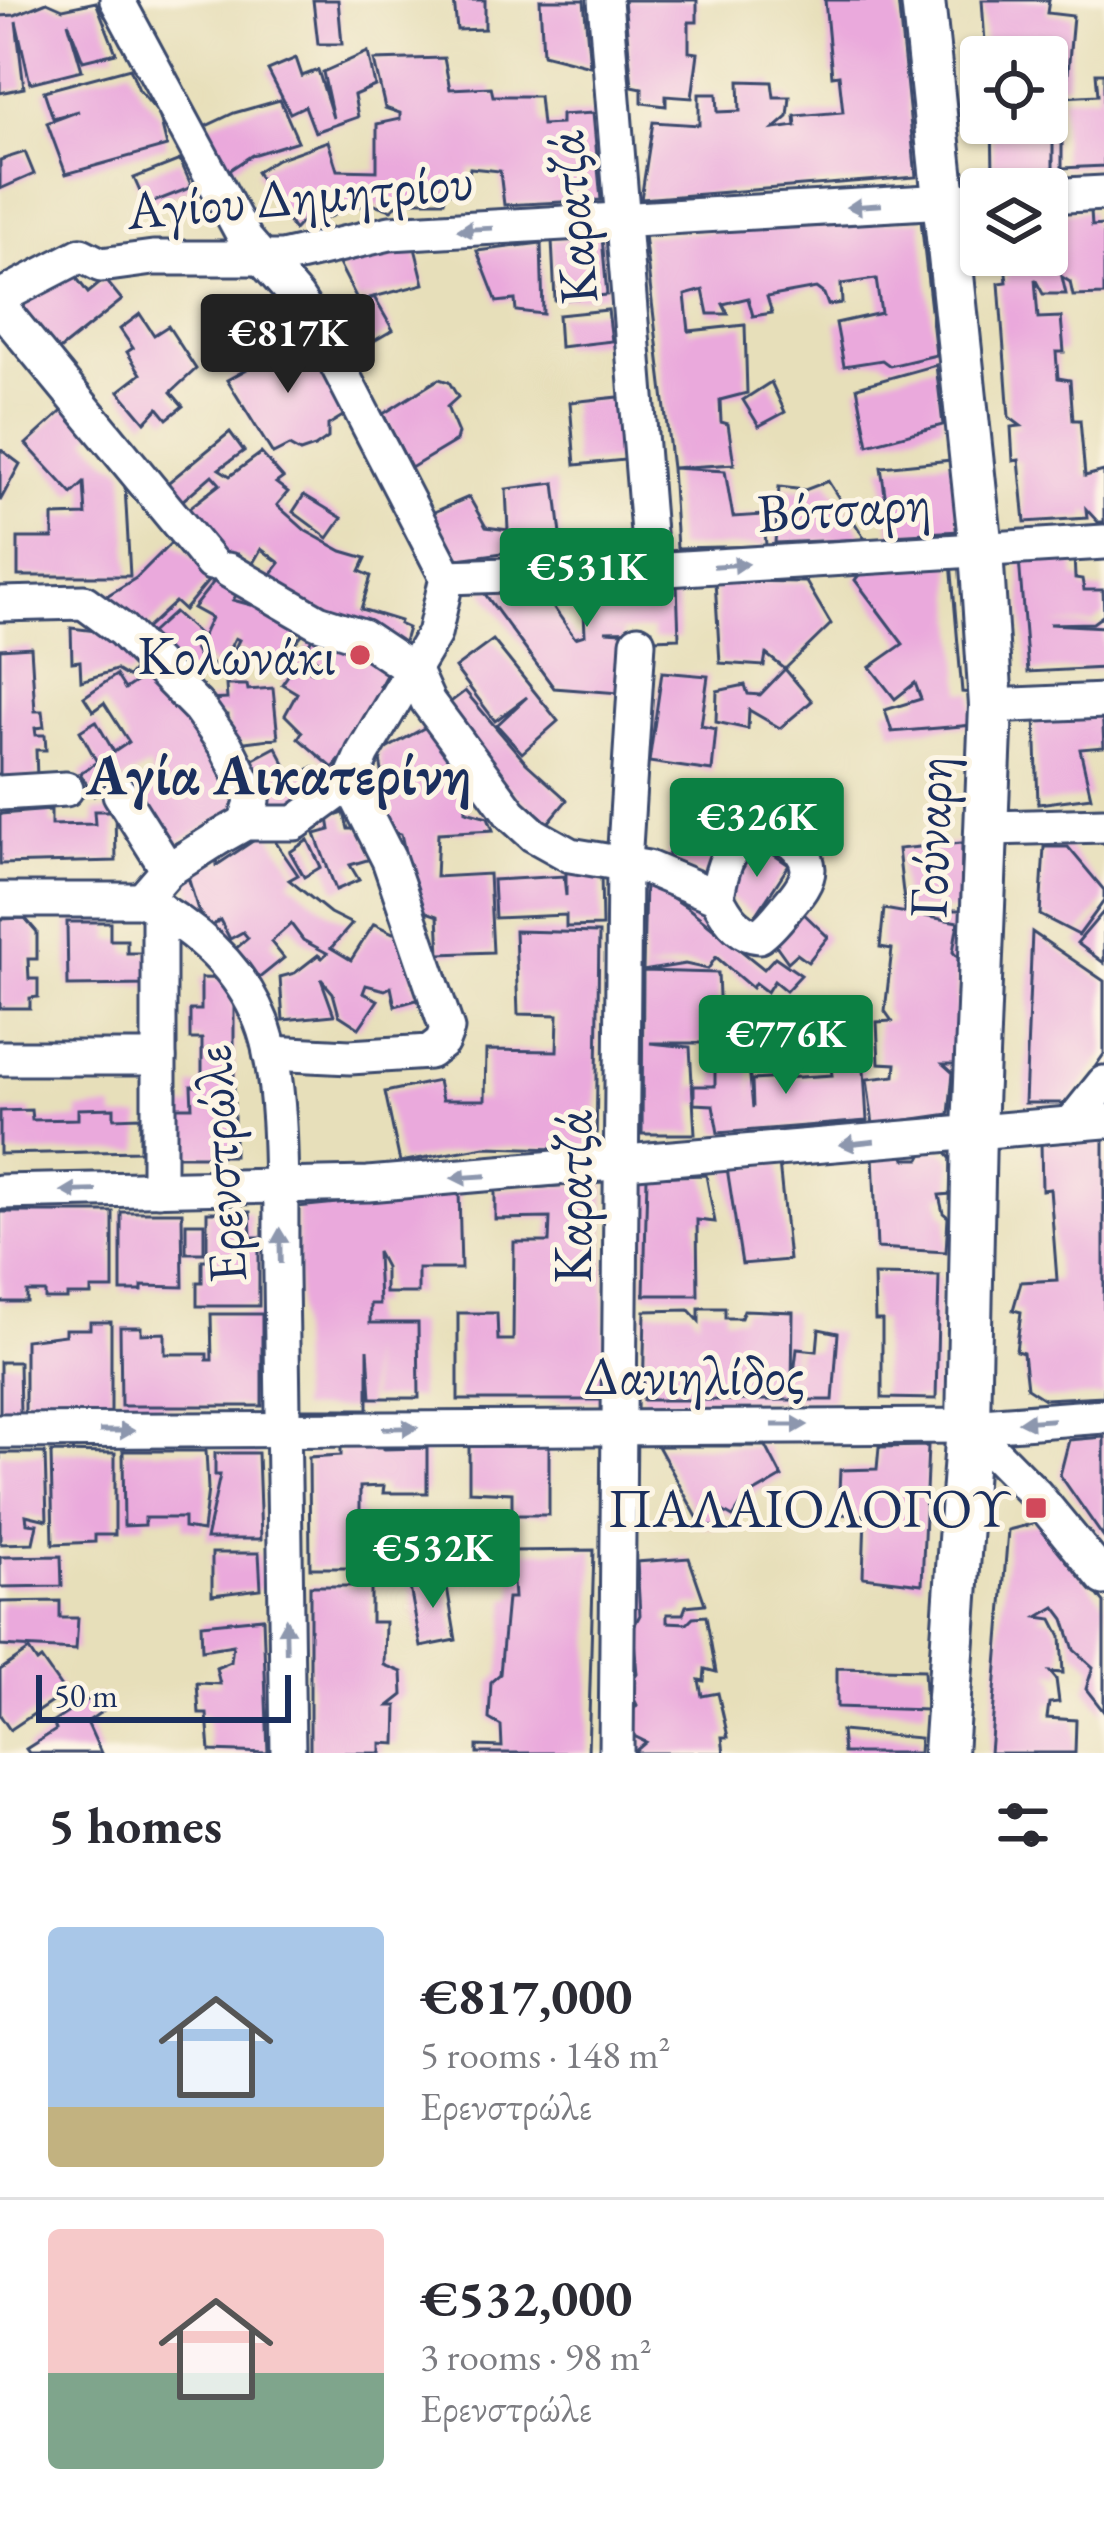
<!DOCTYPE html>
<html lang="en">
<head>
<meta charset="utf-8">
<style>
	:root { --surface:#fff; --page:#f7f7f7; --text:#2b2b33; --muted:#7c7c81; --line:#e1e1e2; --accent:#0b8043 }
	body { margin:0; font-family:"EB Garamond",serif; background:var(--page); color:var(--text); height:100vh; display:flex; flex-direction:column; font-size:45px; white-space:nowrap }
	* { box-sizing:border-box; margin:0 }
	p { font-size:39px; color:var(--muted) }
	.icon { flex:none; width:66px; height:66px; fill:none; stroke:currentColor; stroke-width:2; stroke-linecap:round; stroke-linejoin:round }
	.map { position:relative; height:1753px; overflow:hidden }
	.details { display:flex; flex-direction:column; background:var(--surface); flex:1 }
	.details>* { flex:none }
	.controls { position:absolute; left:960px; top:36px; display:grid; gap:24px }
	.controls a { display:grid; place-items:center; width:108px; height:108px; border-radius:12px; background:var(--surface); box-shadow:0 3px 9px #0004; font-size:60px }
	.scale { position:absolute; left:36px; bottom:30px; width:255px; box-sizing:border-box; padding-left:12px; border:6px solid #1b2f5e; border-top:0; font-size:33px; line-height:42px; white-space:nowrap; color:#1b2f5e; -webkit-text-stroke:9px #fcf5e5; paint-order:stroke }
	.price { position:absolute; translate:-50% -102px; padding:0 27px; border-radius:12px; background:var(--accent); color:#fff; font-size:39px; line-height:78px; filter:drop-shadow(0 3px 6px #0008) }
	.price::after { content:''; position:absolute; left:50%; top:72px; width:36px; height:27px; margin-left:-18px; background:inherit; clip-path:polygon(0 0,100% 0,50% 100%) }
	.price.selected { background:#222; color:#fff }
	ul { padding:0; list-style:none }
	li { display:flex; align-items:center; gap:36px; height:300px; padding:0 48px }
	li+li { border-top:3px solid var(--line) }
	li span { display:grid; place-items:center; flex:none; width:336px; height:240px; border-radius:12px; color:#555 }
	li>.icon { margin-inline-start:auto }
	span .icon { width:144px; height:144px; fill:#fffc; stroke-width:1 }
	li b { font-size:51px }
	h2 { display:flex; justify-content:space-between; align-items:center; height:144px; padding:0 48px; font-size:51px }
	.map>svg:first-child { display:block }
	.building { fill:#eaa9dc }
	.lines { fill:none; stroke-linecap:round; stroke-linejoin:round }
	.minor-casing { stroke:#3a496c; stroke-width:39 }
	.major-casing { stroke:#3a496c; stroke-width:48 }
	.minor { stroke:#fff; stroke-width:33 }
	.major { stroke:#fff; stroke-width:42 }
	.oneway { fill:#8d97ae }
	.poi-dot { fill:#d1495b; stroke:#fcf5e5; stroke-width:4.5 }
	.labels { text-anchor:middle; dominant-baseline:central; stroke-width:10; stroke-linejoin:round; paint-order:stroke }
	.street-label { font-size:54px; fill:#1b2f5e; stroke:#fcf5e5 }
	.poi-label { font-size:54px; fill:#1b2f5e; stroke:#fcf5e5; text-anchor:end }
	.neighbourhood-label { font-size:57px; font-weight:bold; fill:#1b2f5e; stroke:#fcf5e5 }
</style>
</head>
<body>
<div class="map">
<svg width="1104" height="1753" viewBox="0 0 1104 1753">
	<rect width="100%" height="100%" fill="#fcf5e5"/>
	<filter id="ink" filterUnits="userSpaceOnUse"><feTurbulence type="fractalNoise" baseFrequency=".00833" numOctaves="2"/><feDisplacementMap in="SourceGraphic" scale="24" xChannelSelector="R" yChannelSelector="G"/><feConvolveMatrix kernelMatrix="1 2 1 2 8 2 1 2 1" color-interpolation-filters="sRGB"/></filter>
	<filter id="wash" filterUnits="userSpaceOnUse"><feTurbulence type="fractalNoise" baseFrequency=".004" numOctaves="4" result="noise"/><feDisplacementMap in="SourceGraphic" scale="48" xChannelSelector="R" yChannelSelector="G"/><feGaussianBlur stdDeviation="2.7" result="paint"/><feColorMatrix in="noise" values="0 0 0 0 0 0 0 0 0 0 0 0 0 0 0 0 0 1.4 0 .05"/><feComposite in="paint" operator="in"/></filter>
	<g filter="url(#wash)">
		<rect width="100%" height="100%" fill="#e7dfba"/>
		<g id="blocks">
			<!-- building -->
			<g class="building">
				<path d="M313,0H338L342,44H318Z"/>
				<path d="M454,0H485V29L457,30Z"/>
				<path d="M540,0H584L590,66L543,54Z"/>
				<path d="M624,0H697V22H689V52L698,53L692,98L666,96V106L642,103V88L632,86Z"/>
				<path d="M825,0H898L916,177L641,199L653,122L699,125V94H717L718,112L740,111L739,81L772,82L774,97H790L788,117L774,129L796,126L795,116L843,112L839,75L832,76Z"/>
				<path d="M982,0H1049L1047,13L1073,16L1067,84L1051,86L1047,57H986Z"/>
				<path d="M47,2L63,9L96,2L116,53L83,61L68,22L82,70L30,83L16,21L24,88L0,93V16L15,15Z"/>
				<path d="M368,52L375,86L354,95L358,117L315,132L305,106L290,113L268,70L296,58L302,76L318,70L333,118L323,72Z"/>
				<path d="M444,58L450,89L491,87L493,96H539L542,125L561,124V115L593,113L601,200L504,205L500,171L470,168L465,197L447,191L444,201H402L391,210L377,205L349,208L314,224L308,215L294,230L256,172L277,159L328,141L337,170L377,171V124L400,119V113L385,108L374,60Z"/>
				<path d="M130,68L139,90L159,114L167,146L66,174L47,123L79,111L53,118L44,91Z"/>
				<path d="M1096,73H1104V166L1062,168V97L1098,95Z"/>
				<path d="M280,100L298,141L252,155L225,173L200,129L234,113Z"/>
				<path d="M1047,115H1053V169L993,172L992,123H1047Z"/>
				<path d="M25,152L34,174L0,189V160Z"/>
				<path d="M180,160L192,187L146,205L134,178Z"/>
				<path d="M1091,211L1092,226L1104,225V295L1073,296L1070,282L1062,277L1066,294H1043L1035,279L1038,318L1061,317L1064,352H1056L1058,378L1070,380L1073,420H1080L1085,476L1104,471V522H1098L1086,509L1087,518L1025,522L1019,460L1013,461L1011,427L1021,426L1009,417L999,283L1007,282L1004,255H1047V214Z"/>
				<path d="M921,220L936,355L890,366L882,360L844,366L836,323L881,313L876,279L841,284L842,303L828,305L824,294L816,288L767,297L772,313L753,316L748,298L723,304L728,314H708L703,290L685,295L689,331L745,325L747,393L720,400L721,422L728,424L734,464L672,468L725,471L733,517L764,515L766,546L677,548L672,468L644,235Z"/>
				<path d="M602,237L607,295L555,300L552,240Z"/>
				<path d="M541,243L543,314L516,311L515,300L497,302L477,251Z"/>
				<path d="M415,248L424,284L358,301L335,256L346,250Z"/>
				<path d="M69,268L88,293L105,279L122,300L53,355L17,307Z"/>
				<path d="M374,297L393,330L360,349L341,316Z"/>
				<path d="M608,310L612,341L560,347L558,315Z"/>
				<path d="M140,314L154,335L168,326L196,369L171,392L183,406L167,419L158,408L145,422L119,391L141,374L127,352L133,348L120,329Z"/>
				<path d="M302,334L346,414L328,425V438L315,447L300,452L289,446L273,454L227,380L249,368L247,358L281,338L287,344Z"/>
				<path d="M936,365L943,425L868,445L857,387Z"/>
				<path d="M439,379L449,382L458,397L447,407L458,433L456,441L411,468L383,414Z"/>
				<path d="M771,382L785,412L759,426L743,400Z"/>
				<path d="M619,397L625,460L575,465L570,402Z"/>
				<path d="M69,405L94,433L87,439L108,461L124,469L130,576H18V538H53V516L86,515L84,483L72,494L26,444Z"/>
				<path d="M230,432L244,451L219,469L230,476L261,453L283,478L276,483L288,492L277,505L306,531L342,551L366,558L360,571L371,576L361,609L400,621L399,624L408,628L403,645L262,586L280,563L261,549L252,565L238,554L223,570L179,516L220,484L212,475L174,508L159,490Z"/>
				<path d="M0,449L20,464L0,501Z"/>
				<path d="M952,460L960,531L891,535L881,467Z"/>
				<path d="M828,481L865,539L775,543L779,487L805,490Z"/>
				<path d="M555,483L563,552H510L458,559L432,513L469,497L486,527L508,530L506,489Z"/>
				<path d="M304,495L342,518L328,538L293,512Z"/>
				<path d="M173,541L214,574L184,610L175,602L138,636L100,600L136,578Z"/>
				<path d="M1074,555L1075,578L1082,579L1084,590H1103L1104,615L1093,623L1049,624L1104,627V668L1028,672L1019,559Z"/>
				<path d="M951,562L962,692L973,693V725L892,732L885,710L921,699L915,683L895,699L870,667L903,644L855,580L865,567Z"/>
				<path d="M223,570L244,584L233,600L251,605L256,594L309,626L290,649L282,670L235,648L239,640L235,638L219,670L194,649L205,669L182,683L142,641L174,612L202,637L211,618L193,608Z"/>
				<path d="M715,581L806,582L831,624L785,669L812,701L780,728L749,710L748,729L716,722L717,691L745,685L748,694L760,695L785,669L766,654L764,666L720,663Z"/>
				<path d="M677,583L679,638L653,639L652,630L605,631L623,632L619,693L554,688L482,590L538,585L575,638L585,635L583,586Z"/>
				<path d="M71,628L122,634L145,657L128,677L116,670L81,681L80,661L72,662Z"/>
				<path d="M318,629L393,662L380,686L394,695L333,768L298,738L302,732L285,715L297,693L282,684L298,661L312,672L319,662L304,652Z"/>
				<path d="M493,640L558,721L522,753L497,725L527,697L495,721L455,668Z"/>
				<path d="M31,647L35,711H42L44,727L35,728L36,735H45L46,750H36L37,778L0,779V649Z"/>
				<path d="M155,669L191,703L242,806L165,849L130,792L152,777L149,766L94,796L80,773L97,762L80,731L96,721L114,752L129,742L104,703L93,711L84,697L116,675L125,689Z"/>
				<path d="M662,672L708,676L701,726L716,729L712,771L649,762Z"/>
				<path d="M226,685H247L248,690L273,688L278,738L229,744L228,715L209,716L207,700L227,699Z"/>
				<path d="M465,691L526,763L567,800L548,823L504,784L440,710Z"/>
				<path d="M1102,707L1104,747L1080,749L1091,797L1038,804L1035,714Z"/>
				<path d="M433,723L471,781L465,783L466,811L488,817L493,830L438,833L436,877L489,874L493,952L440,954L438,916L418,909L401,834L379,830L384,784L379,753Z"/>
				<path d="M276,747L293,779L313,767L325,773L333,785L271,820L244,764Z"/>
				<path d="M51,810V825L95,824L94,811H115L116,861L0,864V814Z"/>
				<path d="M344,813L348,829H363L374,858L350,865L359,880L336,890L315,834L330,830L328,818Z"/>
				<path d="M680,825L722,841L705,876L666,860Z"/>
				<path d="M268,831L298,875L289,880L330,913L352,924L331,948L351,960L374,924L393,933L401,928L420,972L411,977L420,999L395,1006L391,987L385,990L366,985L363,993L378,1000L359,1028L339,1015L333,993L321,979L334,1015L283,1020L280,977L295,973L318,955L322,958L327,953L303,940L291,924L271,942L284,958L258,979L233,951L248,938L243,932L230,939L220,920L210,927L198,910L188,877L216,857L217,865Z"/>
				<path d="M308,840L321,867L304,877L290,852Z"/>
				<path d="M962,843L961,910H905L898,849Z"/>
				<path d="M758,844L789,865L755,917L726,895Z"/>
				<path d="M1044,847H1068L1104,890V901L1079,935L1040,915Z"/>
				<path d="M566,872H601L602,926L566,927V915L495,918L493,880L564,876L566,896Z"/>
				<path d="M645,880L688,908L764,969L775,957L801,975L786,991L774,981L767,992L755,983L752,988L716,957L708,969L685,964L643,971Z"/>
				<path d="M884,909L958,922L953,952L958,958L956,1064H943L953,1073L949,1114L873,1125L867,1079L895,1076L896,1064L879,1063L877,1022L892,1021L885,1011L892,949L880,947Z"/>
				<path d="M801,911L828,937L808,962L797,954L788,962L773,941Z"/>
				<path d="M1104,911V963L1077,943Z"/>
				<path d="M25,918L37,932V959H28L29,979H38V997L30,998V1008H0V919Z"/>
				<path d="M67,922H110V940H127V953H151L152,985L68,986Z"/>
				<path d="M515,931L599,933L596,1150L485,1147L400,1162L385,1092L438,1081L442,1100H485L486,1050L557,1051L558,1015L518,1014Z"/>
				<path d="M1032,932L1104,981V1054L1070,1103H1025Z"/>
				<path d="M643,971L718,973L721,1043H650L690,1047L695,1134H642Z"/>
				<path d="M201,978L234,979V1156H172V1107H192L191,1086H202V1039H190V1010H201Z"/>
				<path d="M863,1053L867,1121L718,1133L713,1105L694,1104V1086H715V1062L748,1057L753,1108L752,1080L832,1075L829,1054Z"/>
				<path d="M114,1108V1118L140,1117V1151L0,1154V1111L31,1110L32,1120L78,1119V1109Z"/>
				<path d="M1104,1137V1396L1044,1399L1027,1388L1023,1353L1016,1351L1021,1312L1013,1310L1021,1282L1057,1280L1050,1189L1042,1190L1041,1142Z"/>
				<path d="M925,1150L944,1151L951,1159V1194L939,1195L943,1213L948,1217L946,1252L877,1248L873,1155L902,1152L905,1159H920Z"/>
				<path d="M779,1163L789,1260L742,1264L727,1168Z"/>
				<path d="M706,1175L715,1222L697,1220L698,1295H644L647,1177Z"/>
				<path d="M604,1183V1400H458V1313H497L498,1340H513L514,1242H549L550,1218L495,1219V1190Z"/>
				<path d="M459,1191L461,1269H418V1293H385V1267L377,1252L379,1304H370V1323H418L419,1398H371L368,1349V1409H299L297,1207Z"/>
				<path d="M0,1212H113V1289H91V1295H67V1299H45V1292H27V1302H0Z"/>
				<path d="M121,1212H182L183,1287L142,1286V1291H121Z"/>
				<path d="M207,1212H250L251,1237H259V1306H197V1282H202V1260H207Z"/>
				<rect x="186" y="1223" width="18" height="30"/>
				<path d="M874,1275L939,1276L936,1399L882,1398V1320H875Z"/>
				<path d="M699,1308H725V1318H741L744,1310L793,1312L792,1390L797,1349L817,1351L819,1329L838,1333L833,1400H643L645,1311L689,1310L699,1321Z"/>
				<path d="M211,1314H262V1406H121L120,1327H141V1334L165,1333V1354H207V1360H212Z"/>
				<path d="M90,1322H111V1415H25V1340L65,1335V1329H90Z"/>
				<path d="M0,1362H19L20,1415H0Z"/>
				<path d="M1104,1437V1538L1060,1475L1069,1440Z"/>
				<path d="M383,1443L384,1449L427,1448V1493H383L384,1486L360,1487V1514L373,1527L377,1551L363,1557L365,1568H310L309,1457L341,1455V1447Z"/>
				<path d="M469,1443H549V1515H512V1493L469,1491Z"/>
				<path d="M658,1446H766L782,1477L746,1498L733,1517L719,1509L722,1520L717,1527L702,1526Z"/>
				<path d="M928,1446L922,1584L863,1577L865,1515L838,1514L840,1470L877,1469L879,1447Z"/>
				<path d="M123,1451H206L208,1489L203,1531L184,1528V1518H145V1525L124,1526Z"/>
				<path d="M51,1452L115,1453V1535H95V1542L53,1544Z"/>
				<path d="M0,1453H45L47,1520L26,1515L27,1523L37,1524L33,1543L0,1544Z"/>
				<path d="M215,1453H258L261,1539H206L220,1475H215Z"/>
				<path d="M1040,1522L1104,1603V1712L1086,1689L1093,1667L1074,1650L1064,1619L1055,1607L1038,1617L1052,1619L1061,1637L1063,1673L1050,1672L1056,1679L1059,1702L1049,1703L1047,1718L1076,1720L1075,1753H990L1008,1530Z"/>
				<path d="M594,1550L588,1753H477V1746L502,1747L501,1726L489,1719L491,1682L500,1674L507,1598H514L511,1551Z"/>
				<path d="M212,1553H259L261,1589L212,1595Z"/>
				<path d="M61,1556L62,1586L0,1587V1557Z"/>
				<path d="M689,1558L705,1604L686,1606L683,1614H667V1622L687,1623L693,1617L706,1616L716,1672L705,1669L704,1681L699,1680L702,1696L718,1693L728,1737H722L724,1753H633L646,1742L632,1735L629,1716L637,1705L628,1686L637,1674L633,1628L640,1615L637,1562Z"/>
				<path d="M445,1575L456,1640L421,1647L409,1582Z"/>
				<path d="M310,1586H371V1622H385L384,1665L402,1672L403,1695L389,1706H397L396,1744L381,1743V1753H310Z"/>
				<path d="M60,1601V1618H78L76,1650L0,1646V1602Z"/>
				<path d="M263,1618L268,1753L210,1751L207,1714H199L197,1683L220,1684L216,1668L231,1662L233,1645L202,1650L201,1624Z"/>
				<path d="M29,1650L37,1662L41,1659L65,1693L10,1730L0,1715V1670Z"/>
				<path d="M837,1668L924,1670L926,1710L837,1707Z"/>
				<path d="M97,1694L107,1708L87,1722L101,1753H29L26,1749L56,1730L53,1722Z"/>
				<path d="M841,1731L920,1738L919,1753H843Z"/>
			</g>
		</g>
	</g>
	<g filter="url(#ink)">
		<use href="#blocks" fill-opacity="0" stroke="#3a496c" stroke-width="3"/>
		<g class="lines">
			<!-- minor casing -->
			<g class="minor-casing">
				<g id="minor">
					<path d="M117,0L246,240L297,298L325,341L447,577L434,634L363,753L350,783L295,823H245L220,837L168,870L142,900C193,927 239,965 261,1021C286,1083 280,1207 281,1276C283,1435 286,1594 288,1753"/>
					<path d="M605,0L651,570"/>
					<path d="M1047,196L1104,193"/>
					<path d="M0,297L81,255L101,265L153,258H282L390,233L981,199"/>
					<path d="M0,307L211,563"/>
					<path d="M228,570L318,622L362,636L414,671L428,702L511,814L534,835L570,855L648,868L717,897C725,914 739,935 759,936C769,929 777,919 785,909C793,899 808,884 808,869C807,841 765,821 743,838C726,850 720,877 717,897"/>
					<path d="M447,577L651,570L1104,542"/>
					<path d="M0,604L84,602L122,630L199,708L226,746L253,800L245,823"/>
					<path d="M991,706L1104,701"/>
					<path d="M0,793L66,789"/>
					<path d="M120,794L168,870"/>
					<path d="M989,828L1104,825"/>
					<path d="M0,900H142"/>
					<path d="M270,1053L350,1057L429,1052L442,1042L447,1029L389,860L350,783"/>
					<path d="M0,1058H159"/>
					<path d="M1071,1124L1104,1083"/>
					<path d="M159,1189V909"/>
					<path d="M0,1192L368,1184L1104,1121"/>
					<path d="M968,1426L1035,1494L1104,1578"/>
					<path d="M0,1431L968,1426L1104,1416"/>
					<path d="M616,1753L624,863L638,642"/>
				</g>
			</g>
			<!-- major casing -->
			<g class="major-casing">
				<path id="major" d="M923,0L981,550L991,706L974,1131L968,1426L945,1753"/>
			</g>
			<!-- minor -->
			<use href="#minor" class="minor"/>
			<!-- major -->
			<use href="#major" class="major"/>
		</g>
		<!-- one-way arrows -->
		<defs><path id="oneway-solid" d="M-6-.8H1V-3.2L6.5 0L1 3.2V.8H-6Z" transform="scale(3)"/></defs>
		<g class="oneway">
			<use href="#oneway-solid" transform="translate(864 206) rotate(176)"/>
			<use href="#oneway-solid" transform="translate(475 229) rotate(177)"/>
			<use href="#oneway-solid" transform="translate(731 565) rotate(-4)"/>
			<use href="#oneway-solid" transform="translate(857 1143) rotate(174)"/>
			<use href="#oneway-solid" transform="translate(469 1177) rotate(176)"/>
			<use href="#oneway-solid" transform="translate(79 1191) rotate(179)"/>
			<use href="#oneway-solid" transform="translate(280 1246) rotate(-91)"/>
			<use href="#oneway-solid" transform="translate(1036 1421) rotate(176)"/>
			<use href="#oneway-solid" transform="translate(790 1425)"/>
			<use href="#oneway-solid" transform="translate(400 1428) rotate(-1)"/>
			<use href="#oneway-solid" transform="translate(117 1431)"/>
			<use href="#oneway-solid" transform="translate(286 1636) rotate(-91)"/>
		</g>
	</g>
	<!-- markers -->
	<g class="poi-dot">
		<circle cx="360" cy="655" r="12"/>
		<rect x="1024" y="1496" width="24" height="24" rx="6"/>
	</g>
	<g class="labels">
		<!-- street labels -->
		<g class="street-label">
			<text transform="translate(300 195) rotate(-5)">Αγίου Δημητρίου</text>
			<text transform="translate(571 218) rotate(-95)">Καρατζά</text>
			<text transform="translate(844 507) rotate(-4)">Βότσαρη</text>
			<text transform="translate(930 837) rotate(-88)">Γούναρη</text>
			<text transform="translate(219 1164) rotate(-94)">Ερενστρώλε</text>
			<text transform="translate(572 1197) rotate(-90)">Καρατζά</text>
			<text x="694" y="1375">Δανιηλίδος</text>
		</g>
		<!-- poi labels -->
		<g class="poi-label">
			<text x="336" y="655">Κολωνάκι</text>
			<text x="1012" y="1508">ΠΑΛΑΙΟΛΟΓΟΥ</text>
		</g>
		<!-- neighbourhood labels -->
		<g class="neighbourhood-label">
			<text x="279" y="774">Αγία Αικατερίνη</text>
		</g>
	</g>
</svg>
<div class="controls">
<a><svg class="icon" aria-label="locate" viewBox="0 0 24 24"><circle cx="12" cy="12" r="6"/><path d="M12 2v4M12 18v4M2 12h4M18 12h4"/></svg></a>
<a><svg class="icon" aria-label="layers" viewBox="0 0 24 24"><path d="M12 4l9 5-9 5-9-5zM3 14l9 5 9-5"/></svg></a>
</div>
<div class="scale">50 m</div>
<b class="price selected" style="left:288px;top:396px">€817K</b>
<b class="price" style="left:587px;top:630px">€531K</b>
<b class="price" style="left:757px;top:880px">€326K</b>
<b class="price" style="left:786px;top:1097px">€776K</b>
<b class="price" style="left:433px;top:1611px">€532K</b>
</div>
<section class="details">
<h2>5 homes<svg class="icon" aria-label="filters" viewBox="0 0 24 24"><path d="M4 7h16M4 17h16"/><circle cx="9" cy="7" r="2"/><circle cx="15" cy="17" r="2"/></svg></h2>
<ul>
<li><span style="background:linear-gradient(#a9c7e8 75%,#c2b280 0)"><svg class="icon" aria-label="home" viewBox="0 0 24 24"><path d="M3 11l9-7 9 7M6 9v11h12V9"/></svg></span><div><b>€817,000</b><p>5 rooms · 148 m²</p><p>Ερενστρώλε</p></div></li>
<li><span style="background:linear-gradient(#f6c9c9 60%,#7fa58c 0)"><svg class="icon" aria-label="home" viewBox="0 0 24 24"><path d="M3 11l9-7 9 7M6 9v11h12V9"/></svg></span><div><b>€532,000</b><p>3 rooms · 98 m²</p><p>Ερενστρώλε</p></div></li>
</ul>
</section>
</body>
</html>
